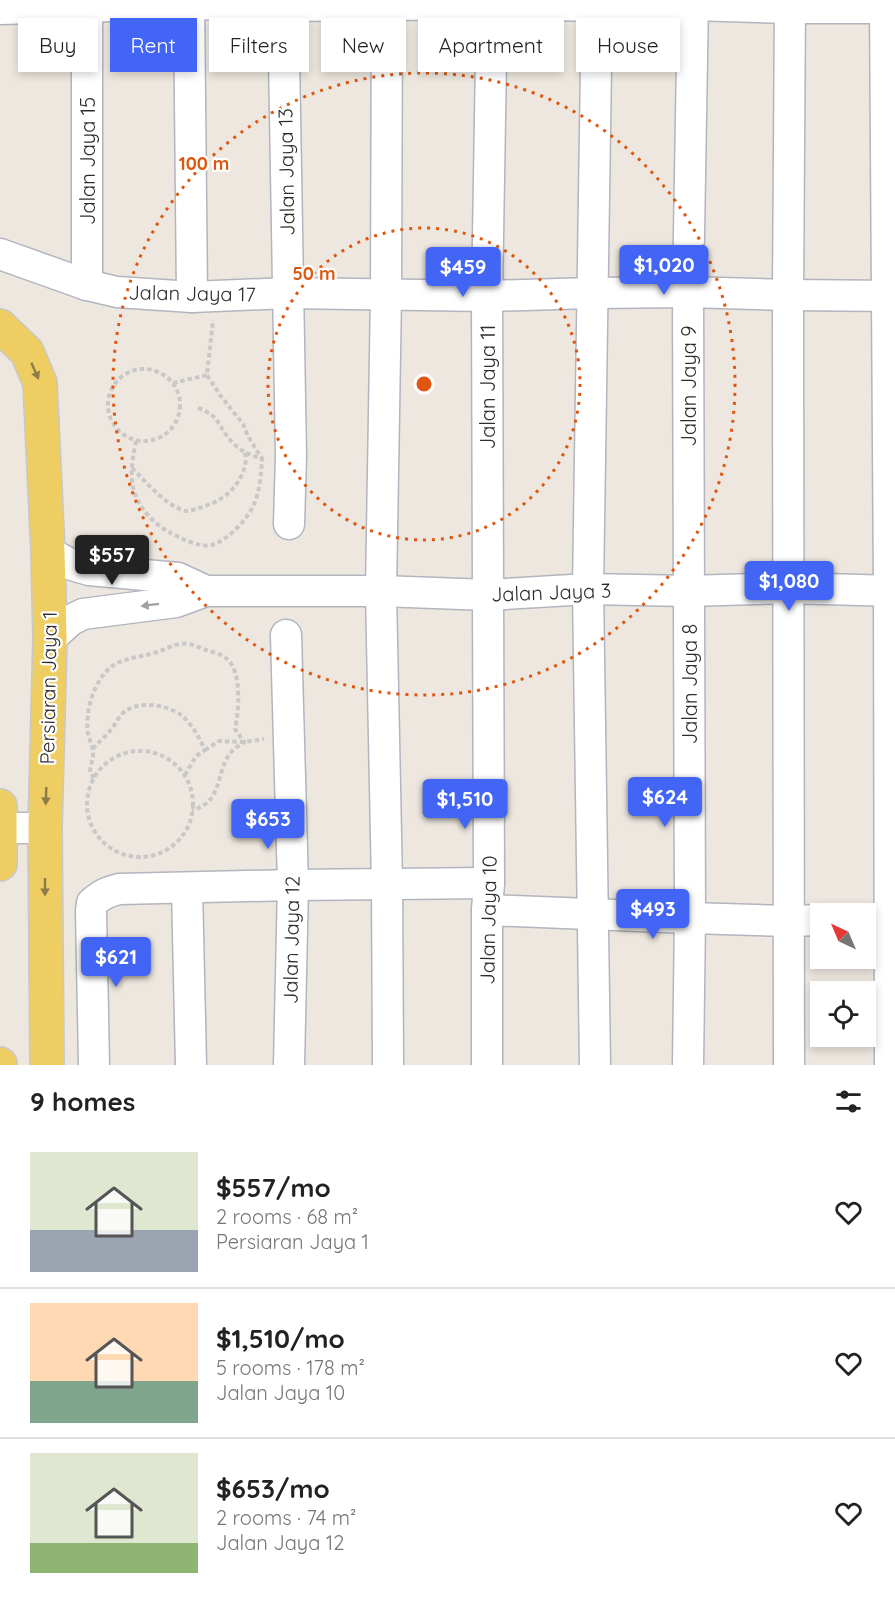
<!DOCTYPE html>
<html lang="en">
<head>
<meta charset="utf-8">
<style>
	:root { --surface:#fff; --page:#f2f2f2; --text:#222; --muted:#767676; --line:#e0e0e0; --accent:#4365f6 }
	body { margin:0; font-family:Quicksand,sans-serif; background:var(--page); color:var(--text); height:100vh; display:flex; flex-direction:column; font-size:22px; white-space:nowrap }
	* { box-sizing:border-box; margin:0 }
	p { font-size:20px; color:var(--muted) }
	.icon { flex:none; width:33px; height:33px; fill:none; stroke:currentColor; stroke-width:2; stroke-linecap:round; stroke-linejoin:round }
	.map { position:relative; height:1065px; overflow:hidden }
	.sheet { display:flex; flex-direction:column; background:var(--surface); flex:1 }
	.sheet>* { flex:none }
	.hud { position:absolute; left:18px; top:18px; width:860px; height:54px; display:flex; gap:12px }
	.needle { width:39px; rotate:316deg }
	.controls { position:absolute; left:810px; top:903px; display:grid; gap:12px }
	.controls a { display:grid; place-items:center; width:66px; height:66px; border-radius:0px; background:var(--surface); box-shadow:0 3px 9px #0003; font-size:30px }
	.price { position:absolute; translate:-50% -51px; padding:0 14px; border-radius:6px; background:var(--accent); color:#fff; font-size:20px; line-height:39px; filter:drop-shadow(0 2px 3px #0008) }
	.price::after { content:''; position:absolute; left:50%; top:36px; width:18px; height:14px; margin-left:-9px; background:inherit; clip-path:polygon(0 0,100% 0,50% 100%) }
	.price.current { background:#222; color:#fff }
	ul { padding:0; list-style:none }
	li { display:flex; align-items:center; gap:18px; height:150px; padding:0 30px }
	li+li { border-top:2px solid var(--line) }
	li span { display:grid; place-items:center; flex:none; width:168px; height:120px; border-radius:0px; color:#555 }
	li>.icon { margin-inline-start:auto }
	span .icon { width:72px; height:72px; fill:#fffc; stroke-width:1 }
	li b { font-size:26px }
	h2 { display:flex; justify-content:space-between; align-items:center; height:72px; padding:0 30px; font-size:26px }
	.tag { padding:0 21px; border-radius:0px; background:var(--surface); box-shadow:0 3px 9px #0003; font-size:21px; line-height:54px }
	.tag.current { background:var(--accent); color:#fff }
	.map>svg:first-child { display:block }
	.lines { fill:none; stroke-linecap:round; stroke-linejoin:round }
	.minor-casing { stroke:#b2b5bf; stroke-width:33 }
	.major-casing { stroke:#c8c8c8; stroke-width:36 }
	.path { stroke:#c8c8c8; stroke-width:4; stroke-dasharray:4.5 3; stroke-linecap:butt }
	.minor { stroke:#fff; stroke-width:30 }
	.major { stroke:#eecd63; stroke-width:33 }
	.oneway { fill:#8d7c48 }
	.oneway2 { fill:#a0a0a0 }
	.ring { fill:none; stroke:#df570e; stroke-width:3; stroke-dasharray:3 6 }
	.labels { text-anchor:middle; dominant-baseline:central; stroke-width:4.5; stroke-linejoin:round; paint-order:stroke }
	.street-label { font-size:20px; fill:#2c2c2c; stroke:#fff }
	.centre { fill:#df570e; stroke:#fff; stroke-width:3 }
	.ring-label { font-size:18px; text-anchor:middle; font-weight:bold; fill:#df570e; stroke:#fff; stroke-width:4.5; stroke-linejoin:round; paint-order:stroke }
</style>
</head>
<body>
<div class="map">
<svg width="895" height="1065" viewBox="0 0 895 1065">
	<rect width="100%" height="100%" fill="#ede7df"/>
	<g class="lines">
		<!-- minor casing -->
		<g class="minor-casing">
			<g id="minor">
				<path d="M87,0V285"/>
				<path d="M189,0L192,297"/>
				<path d="M283,0L291,456L289,524"/>
				<path d="M387,0L386,295L381,591L387,884L388,1065"/>
				<path d="M885,0L889,591L890,1065"/>
				<path d="M0,9L189,4L283,6L492,4L597,6L693,5L790,8H895"/>
				<path d="M0,254L87,285L117,292L192,297L288,293L487,296L592,293L688,292L788,295L895,296"/>
				<path d="M48,552L72,565L89,570L178,578L206,591"/>
				<path d="M286,635L293,885L289,1065"/>
				<path d="M50,639L71,620L83,614L176,602L206,591H381L488,595L588,589L688,591L788,588L895,591"/>
				<path d="M0,828H45"/>
				<path d="M187,888L191,1065"/>
				<path d="M487,910L690,918L788,921L820,920"/>
				<path d="M94,1065L91,911L92,903C101,895 107,892 119,889L293,885L489,883"/>
				<path d="M487,1065V910L489,883L487,296L492,0"/>
				<path d="M595,1065L588,589L597,0"/>
				<path d="M688,1065L690,918L688,292L693,0"/>
				<path d="M789,1065L788,295L790,0"/>
			</g>
		</g>
		<!-- major casing -->
		<g class="major-casing">
			<g id="major">
				<path d="M0,326L27,352L40,383L48,552L50,639L45,828L47,1065"/>
				<path d="M0,806V864"/>
				<path d="M0,1064V1065"/>
			</g>
		</g>
		<!-- path -->
		<g class="path">
			<circle cx="144" cy="405" r="36"/>
			<path d="M173,383L207,375"/>
			<path d="M198,408C221,416 217,426 232,442C240,451 251,455 262,459L248,436L243,424L220,395L207,375L213,320"/>
			<path d="M136,441C133,457 129,474 134,491C139,508 154,524 169,532C180,538 199,548 212,545C228,540 248,519 254,504C260,491 261,473 262,459L267,458"/>
			<path d="M132,468C145,481 167,507 186,511C190,511 195,509 199,508C208,505 217,502 225,496C237,487 249,468 245,452"/>
			<path d="M93,749C98,742 104,738 109,732C114,727 117,719 123,713C137,700 166,704 181,715C192,724 199,737 205,750L196,756L185,775"/>
			<path d="M205,750L219,741L244,742L264,739"/>
			<circle cx="140" cy="804" r="53"/>
			<path d="M94,778L90,773C90,766 94,758 93,751C92,745 89,739 88,733C86,718 89,702 95,689C110,657 126,661 154,653C163,651 171,645 180,644C189,642 198,647 206,650C213,652 222,654 227,659C242,671 239,712 235,729L244,742C241,745 236,747 233,750C214,770 225,802 192,810"/>
		</g>
		<!-- minor -->
		<use href="#minor" class="minor"/>
		<!-- major -->
		<use href="#major" class="major"/>
	</g>
	<!-- one-way arrows -->
	<defs><path id="oneway-solid" d="M-6-.8H1V-3.2L6.5 0L1 3.2V.8H-6Z" transform="scale(1.5)"/></defs>
	<g class="oneway">
		<use href="#oneway-solid" transform="translate(35 371) rotate(66)"/>
		<use href="#oneway-solid" transform="translate(46 796) rotate(92)"/>
		<use href="#oneway-solid" transform="translate(45 887) rotate(90)"/>
	</g>
	<use class="oneway2" href="#oneway-solid" transform="translate(150 605) rotate(173)"/>
	<!-- distance rings -->
	<g class="ring">
		<circle cx="424" cy="384" r="156"/>
		<circle cx="424" cy="384" r="311"/>
	</g>
	<g class="labels">
		<!-- street labels -->
		<g class="street-label">
			<text transform="translate(87 161) rotate(-90)">Jalan Jaya 15</text>
			<text transform="translate(286 172) rotate(-91)">Jalan Jaya 13</text>
			<text transform="translate(192 293) rotate(1)">Jalan Jaya 17</text>
			<text transform="translate(688 386) rotate(-90)">Jalan Jaya 9</text>
			<text transform="translate(487 387) rotate(-90)">Jalan Jaya 11</text>
			<text transform="translate(551 592) rotate(-2)">Jalan Jaya 3</text>
			<text transform="translate(689 684) rotate(-90)">Jalan Jaya 8</text>
			<text transform="translate(48 688) rotate(-89)">Persiaran Jaya 1</text>
			<text transform="translate(488 920) rotate(-89)">Jalan Jaya 10</text>
			<text transform="translate(291 940) rotate(-89)">Jalan Jaya 12</text>
		</g>
	</g>
	<circle cx="424" cy="384" r="9" class="centre"/>
	<g class="ring-label">
		<text x="204" y="170">100 m</text>
		<text x="314" y="280">50 m</text>
	</g>
</svg>
<div class="controls">
<a><svg class="needle" viewBox="-14 -14 28 28"><path d="M0-13l5 13h-10z" fill="#e53935"/><path d="M0 13l5-13h-10z" fill="#767676"/></svg></a>
<a><svg class="icon" aria-label="locate" viewBox="0 0 24 24"><circle cx="12" cy="12" r="6"/><path d="M12 2v4M12 18v4M2 12h4M18 12h4"/></svg></a>
</div>
<b class="price" style="left:664px;top:296px">$1,020</b>
<b class="price" style="left:463px;top:298px">$459</b>
<b class="price current" style="left:112px;top:586px">$557</b>
<b class="price" style="left:789px;top:612px">$1,080</b>
<b class="price" style="left:665px;top:828px">$624</b>
<b class="price" style="left:465px;top:830px">$1,510</b>
<b class="price" style="left:268px;top:850px">$653</b>
<b class="price" style="left:653px;top:940px">$493</b>
<b class="price" style="left:116px;top:988px">$621</b>
<div class="hud">
<a class="tag">Buy</a>
<a class="tag current">Rent</a>
<a class="tag">Filters</a>
<a class="tag">New</a>
<a class="tag">Apartment</a>
<a class="tag">House</a>
</div>
</div>
<section class="sheet">
<h2>9 homes<svg class="icon" aria-label="filters" viewBox="0 0 24 24"><path d="M4 7h16M4 17h16"/><circle cx="9" cy="7" r="2"/><circle cx="15" cy="17" r="2"/></svg></h2>
<ul>
<li><span style="background:linear-gradient(#dfe7d0 65%,#9aa5b1 0)"><svg class="icon" aria-label="home" viewBox="0 0 24 24"><path d="M3 11l9-7 9 7M6 9v11h12V9"/></svg></span><div><b>$557/mo</b><p>2 rooms · 68 m²</p><p>Persiaran Jaya 1</p></div><svg class="icon" aria-label="heart" viewBox="0 0 24 24"><path d="M12 20l-8-8c-3-5 5-10 8-4 3-6 11-1 8 4z"/></svg></li>
<li><span style="background:linear-gradient(#ffd9b3 65%,#7fa58c 0)"><svg class="icon" aria-label="home" viewBox="0 0 24 24"><path d="M3 11l9-7 9 7M6 9v11h12V9"/></svg></span><div><b>$1,510/mo</b><p>5 rooms · 178 m²</p><p>Jalan Jaya 10</p></div><svg class="icon" aria-label="heart" viewBox="0 0 24 24"><path d="M12 20l-8-8c-3-5 5-10 8-4 3-6 11-1 8 4z"/></svg></li>
<li><span style="background:linear-gradient(#dfe7d0 75%,#8fb573 0)"><svg class="icon" aria-label="home" viewBox="0 0 24 24"><path d="M3 11l9-7 9 7M6 9v11h12V9"/></svg></span><div><b>$653/mo</b><p>2 rooms · 74 m²</p><p>Jalan Jaya 12</p></div><svg class="icon" aria-label="heart" viewBox="0 0 24 24"><path d="M12 20l-8-8c-3-5 5-10 8-4 3-6 11-1 8 4z"/></svg></li>
</ul>
</section>
</body>
</html>
